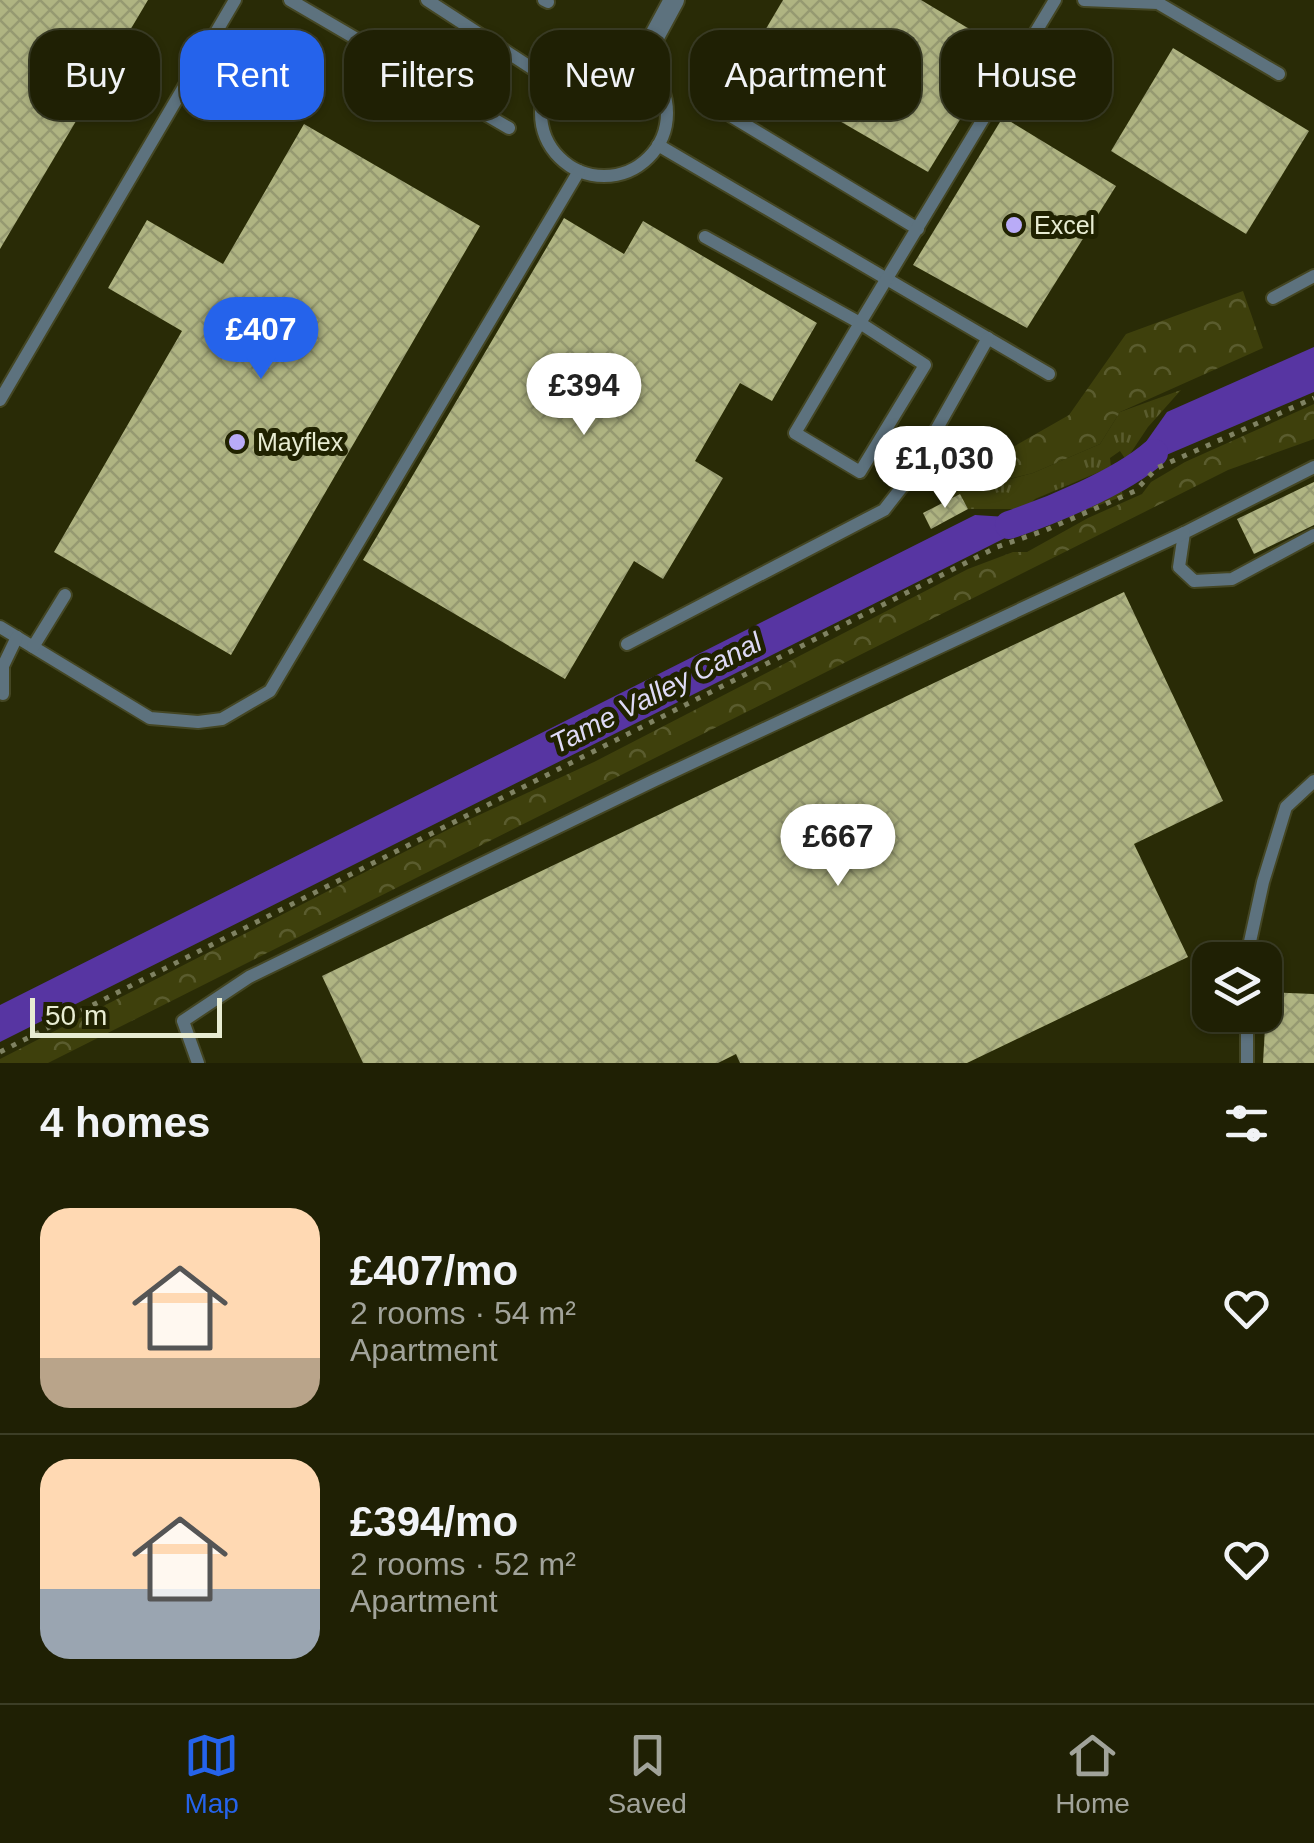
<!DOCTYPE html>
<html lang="en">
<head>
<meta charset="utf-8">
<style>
	:root { --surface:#1f2004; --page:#27280e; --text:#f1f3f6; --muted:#a1a39a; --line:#3c3e26; --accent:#2563eb }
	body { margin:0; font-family:Helvetica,sans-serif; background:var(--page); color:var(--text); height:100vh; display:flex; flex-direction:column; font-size:38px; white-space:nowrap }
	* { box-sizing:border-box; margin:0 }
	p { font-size:32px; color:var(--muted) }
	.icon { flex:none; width:55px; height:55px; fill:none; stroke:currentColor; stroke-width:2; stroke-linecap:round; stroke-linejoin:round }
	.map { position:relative; height:1063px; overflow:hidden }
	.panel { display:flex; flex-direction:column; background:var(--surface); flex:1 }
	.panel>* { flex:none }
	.top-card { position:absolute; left:30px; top:30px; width:1255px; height:90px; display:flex; gap:20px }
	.fabs { position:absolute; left:1192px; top:942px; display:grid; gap:20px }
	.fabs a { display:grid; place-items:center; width:90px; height:90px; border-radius:20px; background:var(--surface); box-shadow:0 2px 8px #0004,0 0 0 2px var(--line); font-size:50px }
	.scale { position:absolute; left:30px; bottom:25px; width:192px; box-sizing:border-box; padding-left:10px; border:5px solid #e8ecd2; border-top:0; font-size:28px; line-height:35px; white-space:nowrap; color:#e8ecd2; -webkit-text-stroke:8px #202200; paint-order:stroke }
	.price { position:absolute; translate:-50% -85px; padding:0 22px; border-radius:35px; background:#fff; color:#222; font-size:32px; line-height:65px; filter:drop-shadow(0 2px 5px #0008) }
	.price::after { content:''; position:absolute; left:50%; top:60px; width:30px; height:22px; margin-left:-15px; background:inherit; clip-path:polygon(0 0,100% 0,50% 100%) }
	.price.active { background:var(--accent); color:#fff }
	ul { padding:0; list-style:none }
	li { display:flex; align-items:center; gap:30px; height:250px; padding:0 40px }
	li+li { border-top:2px solid var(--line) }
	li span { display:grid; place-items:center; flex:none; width:280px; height:200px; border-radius:30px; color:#555 }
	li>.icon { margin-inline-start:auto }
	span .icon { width:120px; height:120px; fill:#fffc; stroke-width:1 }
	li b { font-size:42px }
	h2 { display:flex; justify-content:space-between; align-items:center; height:120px; padding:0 40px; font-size:42px }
	.pill { padding:0 35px; border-radius:30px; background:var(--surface); box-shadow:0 2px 8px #0004,0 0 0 2px var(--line); font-size:35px; line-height:90px }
	.pill.active { background:var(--accent); color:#fff }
	.dock { display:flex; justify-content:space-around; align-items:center; height:140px; border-top:2px solid var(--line); background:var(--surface); font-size:28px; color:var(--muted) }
	.dock a { display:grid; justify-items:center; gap:5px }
	.dock .active { color:var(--accent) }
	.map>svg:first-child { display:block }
	.grass { fill:url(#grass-tufts) }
	.forest { fill:url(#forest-crowns) }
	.water { fill:#5735a2 }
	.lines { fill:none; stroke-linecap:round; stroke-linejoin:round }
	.canal { stroke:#5735a2; stroke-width:28 }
	.building { fill:url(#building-cross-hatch) }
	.lane-casing { stroke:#444623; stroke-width:16 }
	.street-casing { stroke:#444623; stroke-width:24 }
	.path { stroke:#7f8262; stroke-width:5; stroke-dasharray:5 8; stroke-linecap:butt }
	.lane { stroke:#5d727e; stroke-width:12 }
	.street { stroke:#5d727e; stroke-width:20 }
	.poi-dot { fill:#b9abf7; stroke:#202200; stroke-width:4 }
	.labels { text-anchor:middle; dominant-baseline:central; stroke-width:10; stroke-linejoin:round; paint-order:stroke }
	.poi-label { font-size:25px; fill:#e8ecd2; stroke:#202200; text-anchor:start }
	.water-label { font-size:28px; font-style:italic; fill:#dedaf6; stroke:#202200 }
</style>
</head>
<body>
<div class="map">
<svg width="1314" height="1063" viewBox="0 0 1314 1063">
	<defs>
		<pattern id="grass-tufts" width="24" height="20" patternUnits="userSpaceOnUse" patternTransform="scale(2.5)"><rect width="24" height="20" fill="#3e400c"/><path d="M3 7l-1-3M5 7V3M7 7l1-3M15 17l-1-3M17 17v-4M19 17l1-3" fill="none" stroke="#5a5c2e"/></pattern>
		<pattern id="forest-crowns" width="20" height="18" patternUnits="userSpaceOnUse" patternTransform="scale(2.5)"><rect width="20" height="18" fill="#3e400c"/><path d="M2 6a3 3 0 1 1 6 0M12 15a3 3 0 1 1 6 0" fill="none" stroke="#5a5c2e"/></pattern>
		<pattern id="building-cross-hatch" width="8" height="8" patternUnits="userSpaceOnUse" patternTransform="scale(2.5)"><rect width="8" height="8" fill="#afb482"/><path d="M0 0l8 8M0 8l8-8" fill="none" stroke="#959971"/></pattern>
	</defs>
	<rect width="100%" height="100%" fill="#292b06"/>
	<!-- grass -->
	<g class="grass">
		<path d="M1181,390L1148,427L1126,460L1120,451L1110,458L1111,467L1035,499L1025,509H968L960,494L937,506L971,482L983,486L1033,473L1100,444L1120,412Z"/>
		<path d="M1117,484L1124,496L1050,523L1049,519Z"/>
	</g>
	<!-- forest -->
	<g class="forest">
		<path d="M1243,291L1263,348L1120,412L1100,444L1033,473L982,486L973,470L1069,415L1126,334Z"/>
		<path d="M1314,404V439L1228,470L48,1063H0V1059L453,827L594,762L968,569L1013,552H1027L1088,518L1142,494L1151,482L1185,462Z"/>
	</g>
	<!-- water -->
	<g class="water">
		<path d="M1314,347V392L1124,473L1167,412Z"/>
		<path d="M1044,513L1031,525L0,1042V1005L975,515L1007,517Z"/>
	</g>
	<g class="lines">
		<!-- canal -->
		<path class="canal" d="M1009,525C1051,511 1121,482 1154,453"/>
	</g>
	<!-- building -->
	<g class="building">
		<path d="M0,0H148L0,249Z"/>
		<path d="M783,0H921L1003,49L928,172L744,66Z"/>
		<path d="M1173,48L1309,131L1246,234L1111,151Z"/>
		<path d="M1003,117L1116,186L1027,328L913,265Z"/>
		<path d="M304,124L480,226L231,655L54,552L182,331L108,288L147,220L223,264Z"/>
		<path d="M564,218L624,254L643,221L817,323L772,401L740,383L695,461L723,478L663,579L634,561L565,679L363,560Z"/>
		<path d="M1314,482V525L1254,554L1237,519Z"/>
		<path d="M960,494L968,509L931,529L923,513Z"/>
		<path d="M1124,592L1223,801L1134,844L1188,957L967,1063H740L736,1054L718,1063H363L322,976Z"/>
		<path d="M1267,992L1314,994V1063H1263Z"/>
	</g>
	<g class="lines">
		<!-- lane casing -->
		<g class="lane-casing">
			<g id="lane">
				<path d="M290,0L509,128"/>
				<path d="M427,0L550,80"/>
				<path d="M544,0L548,2"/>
				<path d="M1084,0L1158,3L1279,74"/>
				<circle cx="604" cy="113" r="63"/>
				<path d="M740,62L722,98L731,116L918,229"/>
				<path d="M658,145L1049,374"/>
				<path d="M705,237L860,323L795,433L860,472L925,365L860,323L1055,0"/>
				<path d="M1273,298L1314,276"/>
				<path d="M0,400L235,0"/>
				<path d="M1314,467L1184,533L1179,567L1194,581L1232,579L1314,535"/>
				<path d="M0,627L150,718L198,722L222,719L270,691L579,171"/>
				<path d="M627,644L884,510L909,478L988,338"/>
				<path d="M33,647L65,595"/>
				<path d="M3,694V666L17,637"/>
				<path d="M1246,960L1263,882L1286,807L1314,781"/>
				<path d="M1247,1015V1063"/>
				<path d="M198,1063L183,1021L249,977L413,897L655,780L1184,533"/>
			</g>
		</g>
		<!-- street casing -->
		<g class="street-casing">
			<path id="street" d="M641,61L674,0"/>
		</g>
		<!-- path -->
		<path class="path" d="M0,1052L997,547L1046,530L1135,491L1157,468L1314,398"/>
		<!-- lane -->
		<use href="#lane" class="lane"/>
		<!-- street -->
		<use href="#street" class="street"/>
	</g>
	<!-- markers -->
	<g class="poi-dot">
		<circle cx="1014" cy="225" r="10"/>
		<circle cx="237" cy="442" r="10"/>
	</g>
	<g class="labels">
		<!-- poi labels -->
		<g class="poi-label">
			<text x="1034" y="225">Excel</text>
			<text x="257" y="442">Mayflex</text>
		</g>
		<!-- water labels -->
		<g class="water-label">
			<text transform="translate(656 693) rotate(-27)">Tame Valley Canal</text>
		</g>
	</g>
</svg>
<div class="fabs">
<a><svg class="icon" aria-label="layers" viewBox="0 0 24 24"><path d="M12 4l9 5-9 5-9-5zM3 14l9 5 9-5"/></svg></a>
</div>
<div class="scale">50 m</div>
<b class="price active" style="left:261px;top:382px">£407</b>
<b class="price" style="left:584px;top:438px">£394</b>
<b class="price" style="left:945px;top:511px">£1,030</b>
<b class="price" style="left:838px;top:889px">£667</b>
<div class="top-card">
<a class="pill">Buy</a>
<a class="pill active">Rent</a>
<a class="pill">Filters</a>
<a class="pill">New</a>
<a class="pill">Apartment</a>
<a class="pill">House</a>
</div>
</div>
<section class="panel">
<h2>4 homes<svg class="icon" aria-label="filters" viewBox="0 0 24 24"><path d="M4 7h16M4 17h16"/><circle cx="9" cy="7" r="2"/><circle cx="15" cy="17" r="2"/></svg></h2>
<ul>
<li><span style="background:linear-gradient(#ffd9b3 75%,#b9a48a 0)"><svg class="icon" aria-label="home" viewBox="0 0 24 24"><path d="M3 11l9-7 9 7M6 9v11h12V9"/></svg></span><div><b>£407/mo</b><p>2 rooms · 54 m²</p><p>Apartment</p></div><svg class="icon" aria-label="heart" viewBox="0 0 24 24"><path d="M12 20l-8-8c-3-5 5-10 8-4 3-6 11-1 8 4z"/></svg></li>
<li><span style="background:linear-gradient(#ffd9b3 65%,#9aa5b1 0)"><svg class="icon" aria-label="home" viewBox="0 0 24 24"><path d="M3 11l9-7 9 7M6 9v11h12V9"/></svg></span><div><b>£394/mo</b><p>2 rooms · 52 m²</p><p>Apartment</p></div><svg class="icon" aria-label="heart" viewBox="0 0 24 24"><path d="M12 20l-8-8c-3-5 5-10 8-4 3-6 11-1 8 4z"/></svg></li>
</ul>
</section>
<nav class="dock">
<a class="active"><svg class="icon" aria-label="map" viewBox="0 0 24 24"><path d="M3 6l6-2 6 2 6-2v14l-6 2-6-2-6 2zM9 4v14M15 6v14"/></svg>Map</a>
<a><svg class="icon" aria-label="saved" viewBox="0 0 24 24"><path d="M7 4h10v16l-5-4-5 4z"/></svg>Saved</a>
<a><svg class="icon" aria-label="home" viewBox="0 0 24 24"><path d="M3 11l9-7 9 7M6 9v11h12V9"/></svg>Home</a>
</nav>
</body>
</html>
